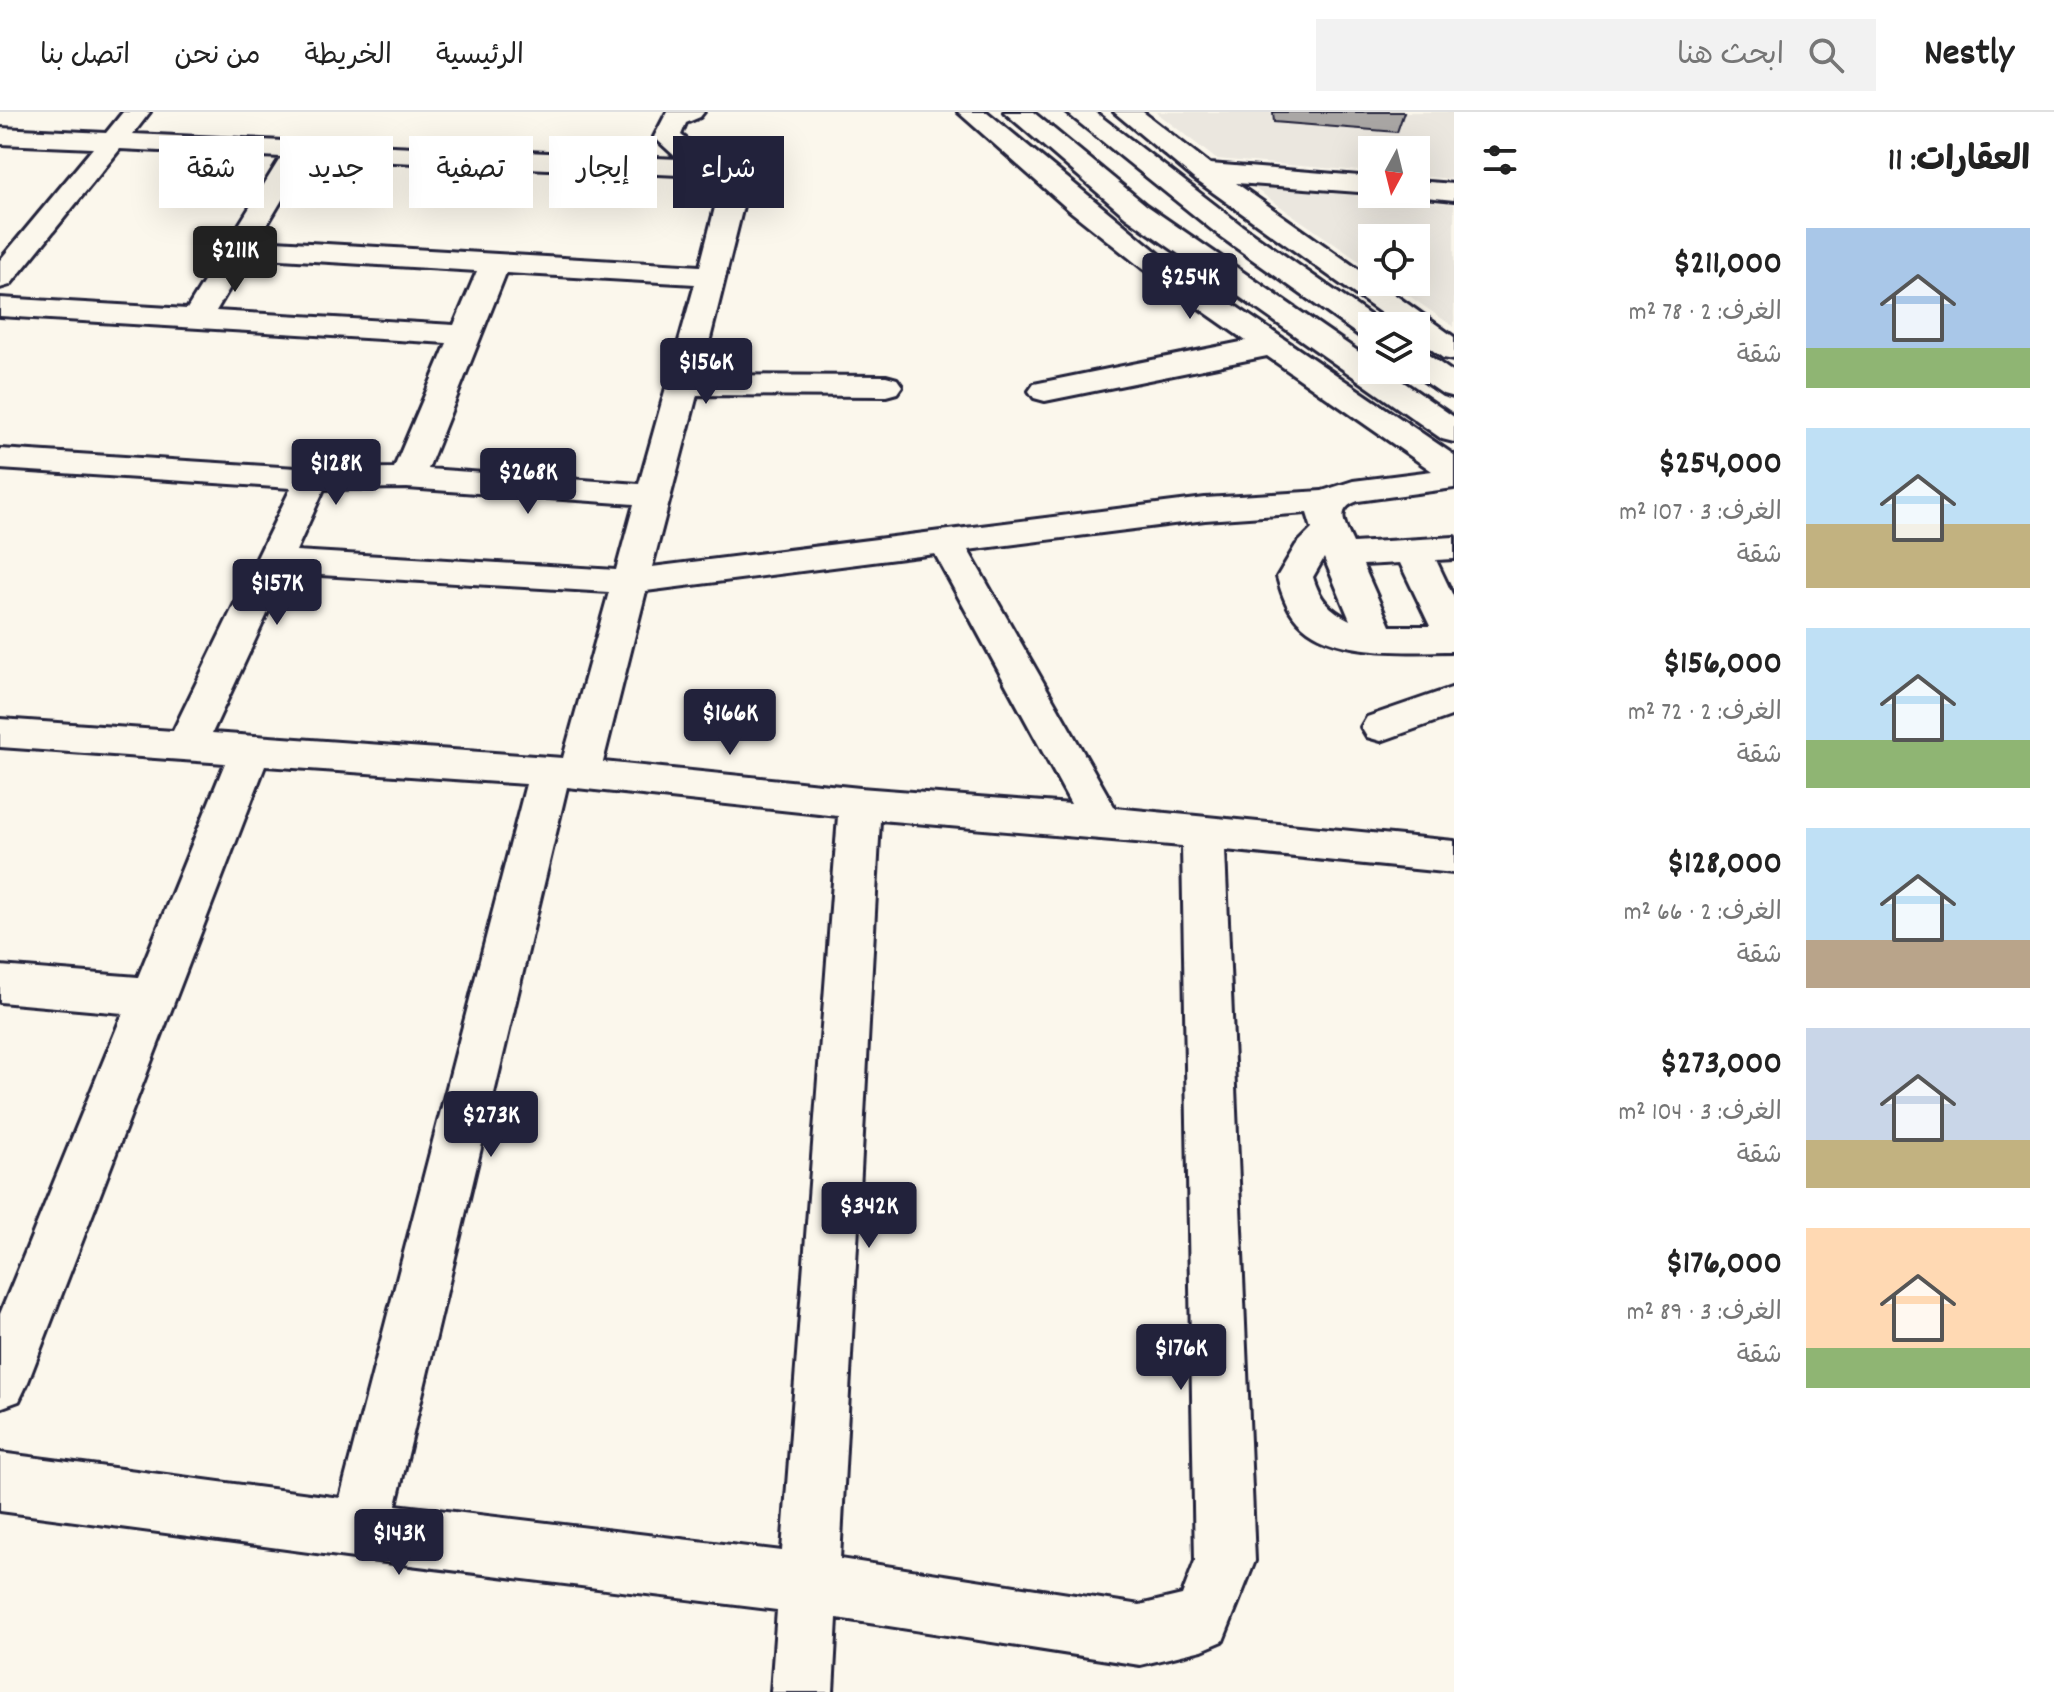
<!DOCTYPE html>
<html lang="ar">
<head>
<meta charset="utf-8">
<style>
	:root { --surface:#fff; --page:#f2f2f2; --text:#222; --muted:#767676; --line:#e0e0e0; --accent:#22223b }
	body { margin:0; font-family:Dekko,"Playpen Sans Arabic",sans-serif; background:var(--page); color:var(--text); direction:rtl; height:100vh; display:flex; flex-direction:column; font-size:30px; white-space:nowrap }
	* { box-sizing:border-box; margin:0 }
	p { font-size:26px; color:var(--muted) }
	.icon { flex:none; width:44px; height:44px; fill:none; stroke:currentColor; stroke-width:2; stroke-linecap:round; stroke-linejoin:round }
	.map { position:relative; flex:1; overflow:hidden; direction:ltr }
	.details { display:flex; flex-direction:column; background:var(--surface); width:600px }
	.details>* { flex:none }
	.hud { position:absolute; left:24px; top:24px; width:760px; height:72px; direction:rtl; display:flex; gap:16px }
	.needle { width:52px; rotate:187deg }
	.buttons { position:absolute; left:1358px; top:24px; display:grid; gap:16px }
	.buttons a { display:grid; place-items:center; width:72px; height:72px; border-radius:0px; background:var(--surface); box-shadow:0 8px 32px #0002; font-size:40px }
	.price { position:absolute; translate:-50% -68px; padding:0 18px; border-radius:8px; background:var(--accent); color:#fff; font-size:26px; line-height:52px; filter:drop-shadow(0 2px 4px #0008) }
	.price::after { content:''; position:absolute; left:50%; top:48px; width:24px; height:18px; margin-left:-12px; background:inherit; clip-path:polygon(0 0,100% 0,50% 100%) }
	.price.active { background:#222; color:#fff }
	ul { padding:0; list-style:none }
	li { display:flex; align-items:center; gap:24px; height:200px; padding:0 24px }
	li span { display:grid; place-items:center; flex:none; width:224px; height:160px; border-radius:0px; color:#555 }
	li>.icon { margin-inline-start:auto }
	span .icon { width:96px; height:96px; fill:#fffc; stroke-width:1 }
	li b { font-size:34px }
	h2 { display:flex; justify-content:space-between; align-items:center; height:96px; padding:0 24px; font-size:34px }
	.chip { padding:0 28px; border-radius:0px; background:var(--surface); box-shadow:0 8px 32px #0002; font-size:28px; line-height:72px }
	.chip.active { background:var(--accent); color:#fff }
	header { display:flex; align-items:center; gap:48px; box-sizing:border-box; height:112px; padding:0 40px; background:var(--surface); border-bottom:2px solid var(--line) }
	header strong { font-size:38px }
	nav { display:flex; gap:44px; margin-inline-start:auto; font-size:28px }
	.search { width:560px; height:72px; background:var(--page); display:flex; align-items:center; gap:20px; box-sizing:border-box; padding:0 28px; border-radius:0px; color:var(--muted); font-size:30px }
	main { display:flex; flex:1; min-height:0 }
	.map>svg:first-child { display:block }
	.built { fill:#ebe7df }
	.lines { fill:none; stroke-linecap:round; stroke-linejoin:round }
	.minor-casing { stroke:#22223b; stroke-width:6 }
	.major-casing { stroke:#22223b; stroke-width:6 }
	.minor { fill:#fbf7ec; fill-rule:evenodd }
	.major { fill:#fbf7ec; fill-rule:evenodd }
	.wall { fill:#aaa7a5; stroke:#22223b; stroke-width:2 }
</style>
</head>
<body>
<header>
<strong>Nestly</strong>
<div class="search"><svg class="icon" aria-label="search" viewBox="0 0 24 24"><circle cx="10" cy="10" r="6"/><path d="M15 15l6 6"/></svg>ابحث هنا</div>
<nav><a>الرئيسية</a><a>الخريطة</a><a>من نحن</a><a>اتصل بنا</a></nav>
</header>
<main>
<section class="details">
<h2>العقارات: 11<svg class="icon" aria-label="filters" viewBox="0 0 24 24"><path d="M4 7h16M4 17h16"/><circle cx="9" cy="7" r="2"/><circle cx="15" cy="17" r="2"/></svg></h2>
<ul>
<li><span style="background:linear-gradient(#a9c7e8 75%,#8fb573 0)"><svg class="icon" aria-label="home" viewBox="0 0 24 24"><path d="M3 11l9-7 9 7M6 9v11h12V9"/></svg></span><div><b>$211,000</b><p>الغرف: 2 · 78 m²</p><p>شقة</p></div></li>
<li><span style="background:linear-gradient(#bfe0f5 60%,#c2b280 0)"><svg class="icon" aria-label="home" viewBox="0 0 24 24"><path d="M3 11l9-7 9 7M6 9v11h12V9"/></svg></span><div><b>$254,000</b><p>الغرف: 3 · 107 m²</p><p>شقة</p></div></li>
<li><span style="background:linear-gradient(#bfe0f5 70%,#8fb573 0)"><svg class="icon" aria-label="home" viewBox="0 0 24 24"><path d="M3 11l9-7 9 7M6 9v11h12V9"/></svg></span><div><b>$156,000</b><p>الغرف: 2 · 72 m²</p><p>شقة</p></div></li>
<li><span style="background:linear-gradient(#bfe0f5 70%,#b9a48a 0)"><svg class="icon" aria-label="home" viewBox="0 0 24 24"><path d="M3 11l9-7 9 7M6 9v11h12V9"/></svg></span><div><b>$128,000</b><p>الغرف: 2 · 66 m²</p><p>شقة</p></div></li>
<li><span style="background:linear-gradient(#c9d6e8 70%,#c2b280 0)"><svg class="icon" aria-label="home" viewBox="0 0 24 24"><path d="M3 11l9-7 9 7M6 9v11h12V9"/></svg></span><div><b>$273,000</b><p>الغرف: 3 · 104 m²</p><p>شقة</p></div></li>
<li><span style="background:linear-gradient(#ffd9b3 75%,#8fb573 0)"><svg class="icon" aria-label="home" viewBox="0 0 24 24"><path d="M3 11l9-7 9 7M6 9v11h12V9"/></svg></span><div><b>$176,000</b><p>الغرف: 3 · 89 m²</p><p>شقة</p></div></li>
</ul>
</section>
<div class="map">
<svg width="1454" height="1580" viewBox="0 0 1454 1580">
	<rect width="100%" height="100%" fill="#fbf7ec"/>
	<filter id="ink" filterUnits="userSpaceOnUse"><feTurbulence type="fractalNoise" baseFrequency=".0125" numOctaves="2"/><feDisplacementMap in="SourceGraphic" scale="16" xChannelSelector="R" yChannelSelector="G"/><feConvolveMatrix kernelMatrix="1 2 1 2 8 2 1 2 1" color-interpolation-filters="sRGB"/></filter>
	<g filter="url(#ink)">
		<!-- built -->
		<g class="built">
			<path d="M1156,0H1454V67L1416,64V38H1372V60L1216,47Z"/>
			<path d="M1251,74L1454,92V215L1389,170H1416V126H1372V158Z"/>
		</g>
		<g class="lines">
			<!-- minor casing -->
			<g class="minor-casing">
				<g id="minor">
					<path d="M123,0H150L133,22L678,47L654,25L667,0H704L700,5L686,11L681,23L716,50L733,58L748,74L701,263L886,264L897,267L902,274L897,281L886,284L697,283L652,455L1205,386L1322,379L1353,369L1432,359L1267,244L1045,289L1034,286L1029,279L1034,272L1246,229L1142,156L1069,98L958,0H987L1162,144L1454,343V376L1358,389C1334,397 1345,413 1353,431L1454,425V447L1436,448L1454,486V539C1410,539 1338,545 1303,514C1288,501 1282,483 1277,465L1296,433L1312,417L1307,401L1205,408L968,438L1115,696L1454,729V761L1225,738L1255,1449L1223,1529L1202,1538L1140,1553L837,1506L833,1580H771L777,1498L361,1447L0,1399V1341L340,1386L526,672L265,654L28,1270L19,1289L0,1296V1202L123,901L0,890V854L138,865L225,651L0,635V607L173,619L291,376L0,357V337L312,357L394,356L447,231L0,204V186L187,197L281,45L120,37L10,173L0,176V148L93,36L0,32V16L106,21ZM307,46L701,64L720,76L700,154L258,128ZM248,145L477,159L454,213L216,199ZM506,161L695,172L639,372L428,357ZM407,376L634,392L616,458L296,439L324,377ZM935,442L1071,692L860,676L603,650L646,479ZM1324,446L1350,508C1329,497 1320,488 1313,465ZM1400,451L1430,514H1390L1363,453ZM286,461L609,480L563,646L212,621ZM567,675L838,704L782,1439L396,1393ZM880,708L1182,734L1195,1449L1182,1483L1140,1493L840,1447Z"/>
					<path d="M1114,0H1143L1210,52L1372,65V81L1236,71L1372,167V170H1377L1454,225V248L1443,246L1416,226V214H1399L1193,66Z"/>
					<path d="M1416,69L1454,72V88L1406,83L1416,82Z"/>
					<path d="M1454,575V603L1381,629L1367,625L1361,615L1367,605Z"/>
				</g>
			</g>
			<!-- major casing -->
			<g class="major-casing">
				<g id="major">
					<path d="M1004,0H1033L1146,93L1372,249V258H1386L1454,305V330L1442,327L1126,105Z"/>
					<path d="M1066,0H1095L1241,113L1385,214H1372V227L1361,225L1221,125Z"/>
					<path d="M1416,240L1427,242L1454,261V285L1443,282L1408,258H1416Z"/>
				</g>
			</g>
			<!-- minor -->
			<use href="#minor" class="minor"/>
			<!-- major -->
			<use href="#major" class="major"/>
		</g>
		<!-- wall -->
		<path class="wall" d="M1273,0H1404L1397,20L1274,10Z"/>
	</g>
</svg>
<div class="buttons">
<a><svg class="needle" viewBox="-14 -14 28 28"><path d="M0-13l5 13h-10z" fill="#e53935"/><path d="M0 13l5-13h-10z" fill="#767676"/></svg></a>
<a><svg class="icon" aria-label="locate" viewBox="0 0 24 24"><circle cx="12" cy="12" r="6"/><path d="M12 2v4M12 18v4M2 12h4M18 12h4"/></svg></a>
<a><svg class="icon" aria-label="layers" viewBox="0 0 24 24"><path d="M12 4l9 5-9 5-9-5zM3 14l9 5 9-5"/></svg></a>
</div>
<b class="price active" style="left:235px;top:182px">$211K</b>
<b class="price" style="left:1190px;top:209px">$254K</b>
<b class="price" style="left:706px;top:294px">$156K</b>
<b class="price" style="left:336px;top:395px">$128K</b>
<b class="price" style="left:528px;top:404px">$268K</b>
<b class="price" style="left:277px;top:515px">$157K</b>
<b class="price" style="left:730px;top:645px">$166K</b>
<b class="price" style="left:491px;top:1047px">$273K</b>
<b class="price" style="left:869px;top:1138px">$342K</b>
<b class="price" style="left:1181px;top:1280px">$176K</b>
<b class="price" style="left:399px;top:1465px">$143K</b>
<div class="hud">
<a class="chip active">شراء</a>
<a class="chip">إيجار</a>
<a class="chip">تصفية</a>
<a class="chip">جديد</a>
<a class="chip">شقة</a>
</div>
</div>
</main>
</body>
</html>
